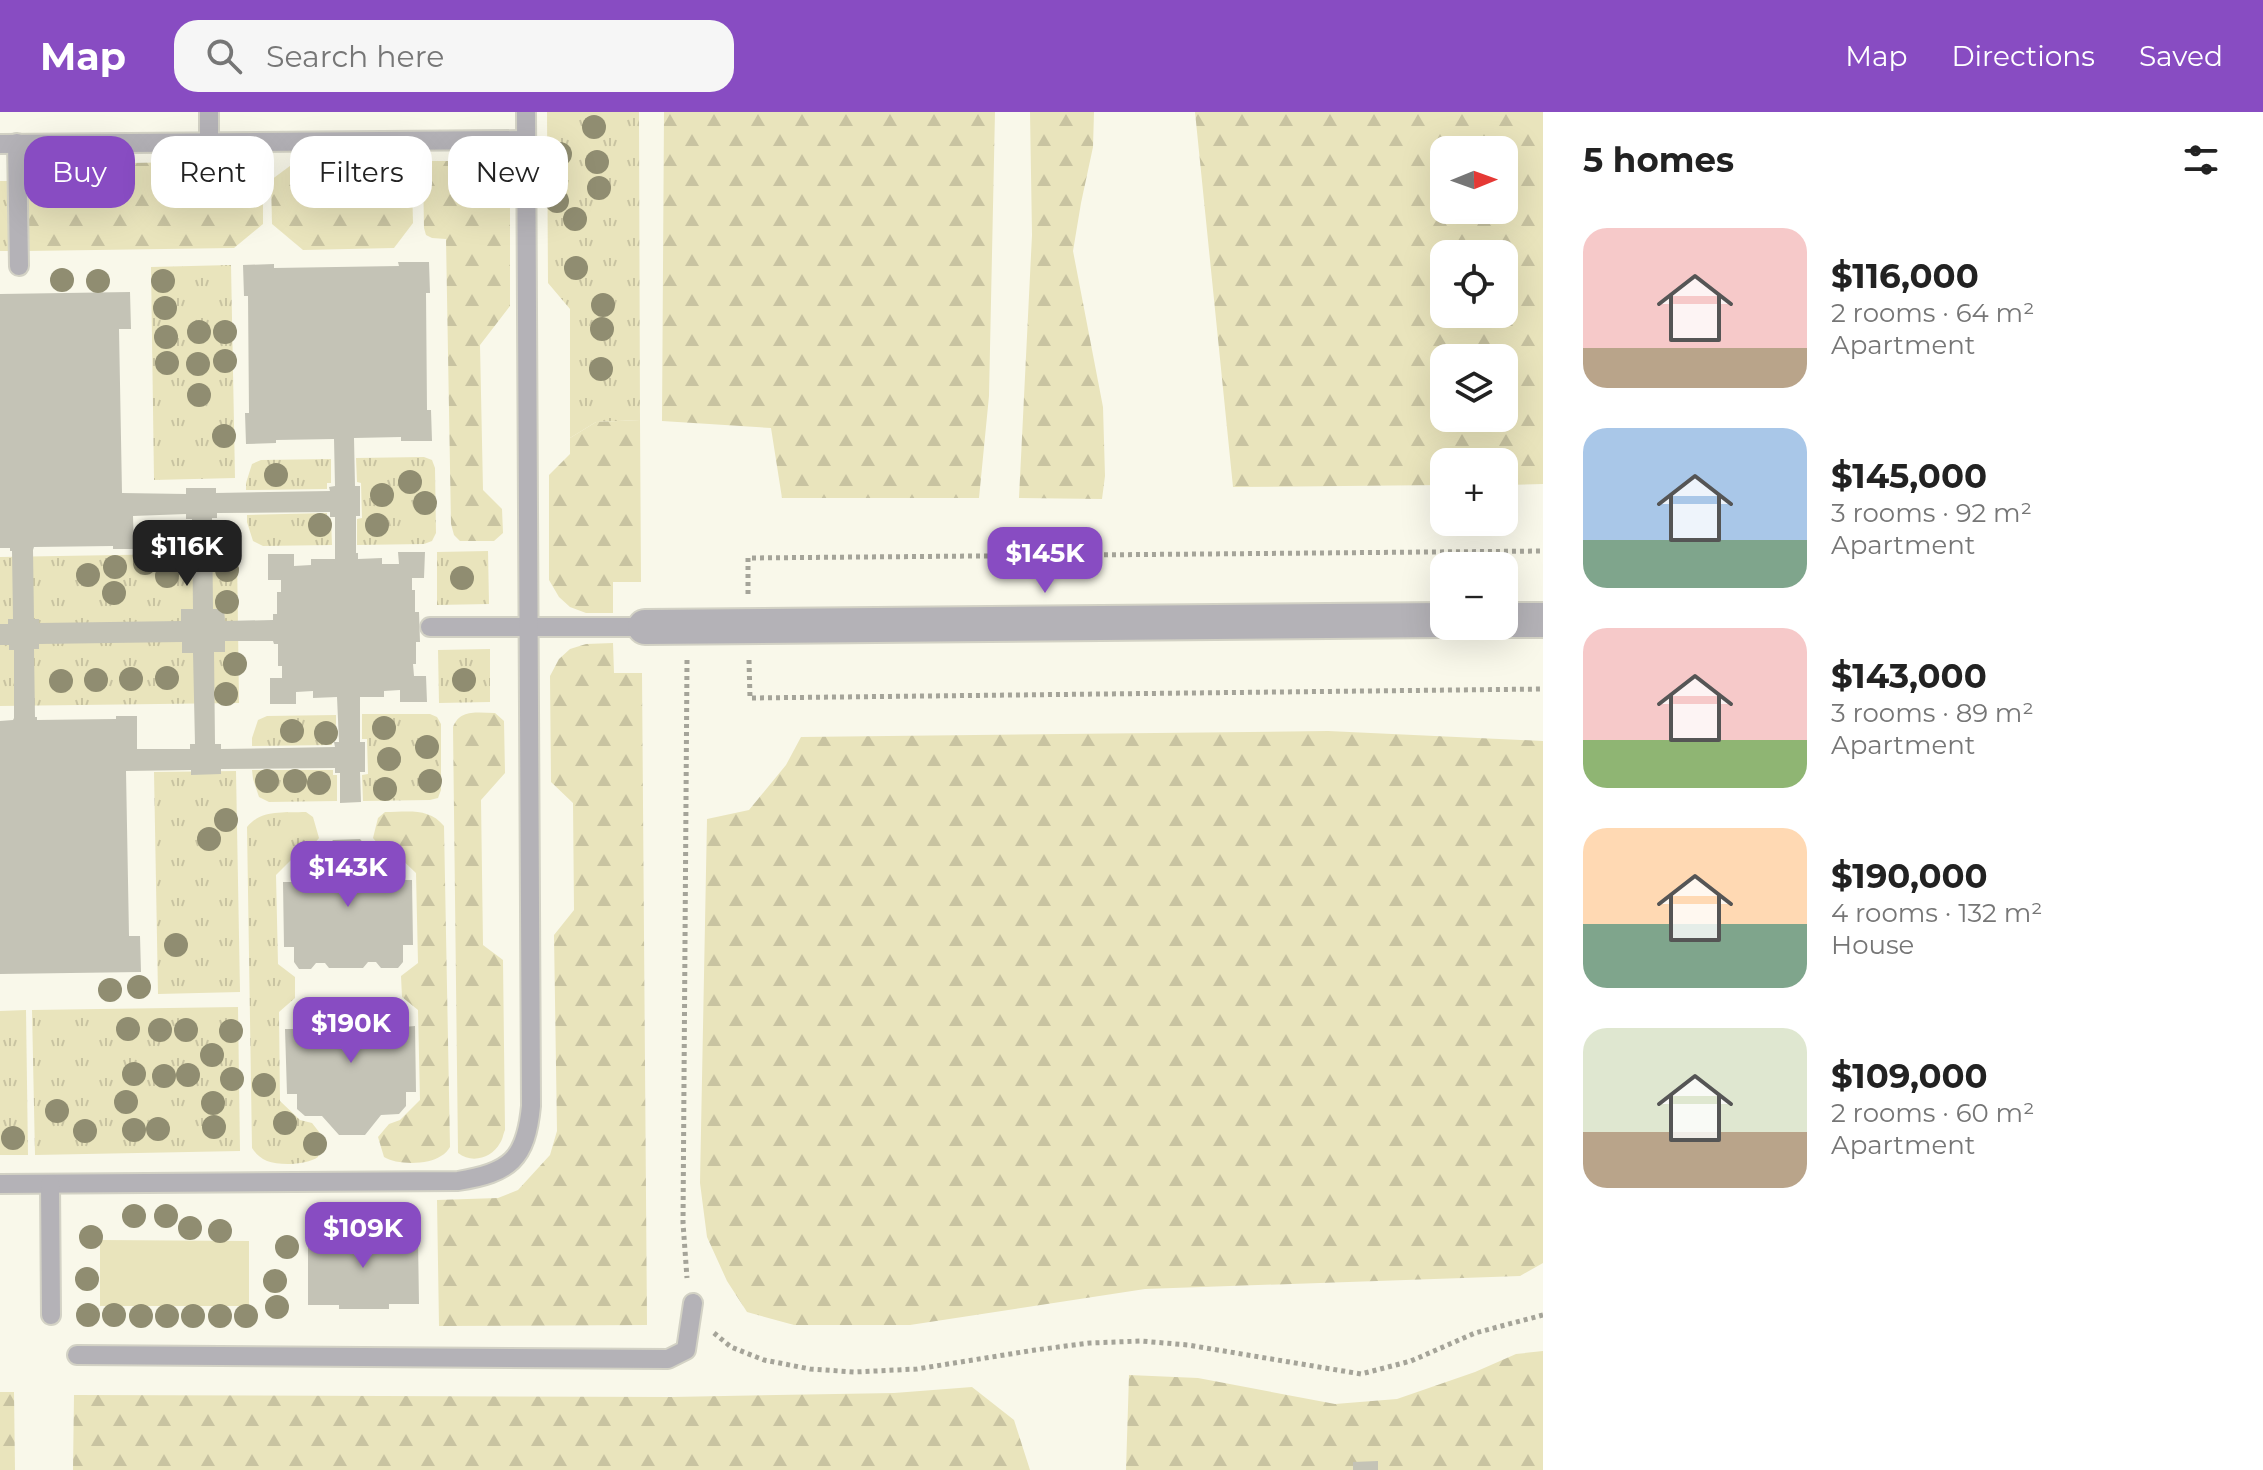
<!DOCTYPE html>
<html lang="en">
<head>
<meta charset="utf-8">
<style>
	:root { --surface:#fff; --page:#f6f6f6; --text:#222; --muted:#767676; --accent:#884cc2 }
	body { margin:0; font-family:Montserrat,sans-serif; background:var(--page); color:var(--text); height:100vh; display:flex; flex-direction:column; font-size:30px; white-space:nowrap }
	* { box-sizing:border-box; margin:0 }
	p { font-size:26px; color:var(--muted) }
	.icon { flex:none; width:44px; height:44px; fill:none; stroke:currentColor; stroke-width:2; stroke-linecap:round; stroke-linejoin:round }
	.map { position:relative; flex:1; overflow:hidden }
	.drawer { display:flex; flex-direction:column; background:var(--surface); width:720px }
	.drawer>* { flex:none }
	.banner { position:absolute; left:24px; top:24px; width:760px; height:72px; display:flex; gap:16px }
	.needle { width:52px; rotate:89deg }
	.controls { position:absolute; left:1430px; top:24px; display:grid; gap:16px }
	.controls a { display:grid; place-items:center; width:88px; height:88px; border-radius:16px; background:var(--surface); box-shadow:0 8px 32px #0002; font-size:40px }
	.price { position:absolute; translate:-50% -68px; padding:0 18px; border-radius:16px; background:var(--accent); color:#fff; font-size:26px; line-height:52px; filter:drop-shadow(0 2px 4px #0008) }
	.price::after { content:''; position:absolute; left:50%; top:48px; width:24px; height:18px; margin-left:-12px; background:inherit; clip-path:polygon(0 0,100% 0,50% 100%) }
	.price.current { background:#222; color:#fff }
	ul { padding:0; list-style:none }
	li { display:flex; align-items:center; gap:24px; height:200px; padding:0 40px }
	li span { display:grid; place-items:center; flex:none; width:224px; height:160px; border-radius:24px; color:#555 }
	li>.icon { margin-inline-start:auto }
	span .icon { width:96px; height:96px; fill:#fffc; stroke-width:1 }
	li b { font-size:34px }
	h2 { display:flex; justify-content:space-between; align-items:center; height:96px; padding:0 40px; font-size:34px }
	.tag { padding:0 28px; border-radius:24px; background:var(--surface); box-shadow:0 8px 32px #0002; font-size:28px; line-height:72px }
	.tag.current { background:var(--accent); color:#fff }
	header { display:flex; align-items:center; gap:48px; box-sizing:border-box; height:112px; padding:0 40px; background:var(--accent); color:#fff }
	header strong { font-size:38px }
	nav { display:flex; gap:44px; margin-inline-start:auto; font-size:28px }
	.search { width:560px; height:72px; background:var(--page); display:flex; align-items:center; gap:20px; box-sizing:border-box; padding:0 28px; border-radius:24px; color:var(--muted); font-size:30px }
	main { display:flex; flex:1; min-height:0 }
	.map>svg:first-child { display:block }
	.grass { fill:url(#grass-tufts) }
	.forest { fill:url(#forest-firs); fill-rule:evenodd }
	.park { fill:#e9e4bc }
	.building { fill:#c4c3b6; fill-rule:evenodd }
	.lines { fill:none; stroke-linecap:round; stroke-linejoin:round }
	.lane-casing { stroke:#d3d2c5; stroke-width:22 }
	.street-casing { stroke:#d3d2c5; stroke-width:38 }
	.path { stroke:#a5a499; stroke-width:5; stroke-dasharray:4 4; stroke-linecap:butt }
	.lane { stroke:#b4b2b7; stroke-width:18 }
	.street { stroke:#b4b2b7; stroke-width:34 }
	.tree { fill:#908d71 }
</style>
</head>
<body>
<header>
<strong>Map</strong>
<div class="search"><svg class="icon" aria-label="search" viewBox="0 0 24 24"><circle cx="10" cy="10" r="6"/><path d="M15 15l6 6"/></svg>Search here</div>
<nav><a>Map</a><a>Directions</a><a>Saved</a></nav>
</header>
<main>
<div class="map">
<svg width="1543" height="1358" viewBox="0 0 1543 1358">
	<defs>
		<pattern id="grass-tufts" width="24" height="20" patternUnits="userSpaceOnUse" patternTransform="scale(2)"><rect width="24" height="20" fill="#e9e4bc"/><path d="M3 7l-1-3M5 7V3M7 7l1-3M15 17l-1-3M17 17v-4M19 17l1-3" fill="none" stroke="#c8c3a1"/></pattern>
		<pattern id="forest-firs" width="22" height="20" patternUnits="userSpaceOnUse" patternTransform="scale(2)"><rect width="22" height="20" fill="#e9e4bc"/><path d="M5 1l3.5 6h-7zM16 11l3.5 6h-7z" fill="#c8c3a1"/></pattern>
	</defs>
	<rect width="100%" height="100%" fill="#f9f8ea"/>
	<!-- grass -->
	<g class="grass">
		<path d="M547,0H639L640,308L596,310L570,326V197L548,171Z"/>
		<path d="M0,69H10L11,139H0Z"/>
		<path d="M231,153L235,366L154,368L151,155Z"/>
		<path d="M424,345L432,348L435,356L436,421L432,429L424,432L357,433V407L362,406L361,371L357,370L356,346Z"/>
		<path d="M331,347V371H327V377L246,378V371L252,352L261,348Z"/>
		<path d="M327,401V407H331L332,433L263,434L253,429L247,410V403Z"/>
		<path d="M488,439L489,492L437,493V440Z"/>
		<path d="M237,441L239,591L0,594V445Z"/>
		<path d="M490,537V590L439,591L438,538Z"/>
		<path d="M362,602H430L437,605L441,612V678L438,686L430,688L363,689L362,663L368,662L367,627H362Z"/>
		<path d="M336,603V627L332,628V633L252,634V626L258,608L267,604Z"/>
		<path d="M333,658V663H337V689L269,690L259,685L253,667L252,658Z"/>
		<path d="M236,659L240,880L158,882L154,660Z"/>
		<path d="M306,700L313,705L319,726L308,739L297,742L276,763L278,852L295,865V886L279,900L280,989L300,1008L312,1011L323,1025L318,1045C307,1053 280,1054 267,1049C260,1046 256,1042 252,1036L247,715C262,697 283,701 306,700Z"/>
		<path d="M238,895L240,1039L35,1043L32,898Z"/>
		<path d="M26,898L28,1043H0V899Z"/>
	</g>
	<!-- forest -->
	<g class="forest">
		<path d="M664,0H995L989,284L979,386H782L771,316L662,309Z"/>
		<path d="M1030,0H1094L1093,35L1081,91L1073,139L1103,295L1105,364L1102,387L1019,386L1032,123Z"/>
		<path d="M1195,0H1543V372L1504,373V350H1444V373L1233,375ZM1504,38V98H1444V38ZM1504,142V202H1444V142ZM1444,246H1504V306H1444Z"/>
		<path d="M387,47L412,69L413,111L394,136L303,138L272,112L271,68L298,48Z"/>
		<path d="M237,49L263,66V112L234,136L26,139V68L113,67L130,51Z"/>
		<path d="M431,49H465L479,54L500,68L510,86V194L480,233L483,378L502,397L503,421L494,429H460L454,423L451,412L446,127L432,126L426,123L424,116L423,58Z"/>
		<path d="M640,308L641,470H613V501H586L570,495L559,485L549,468V363L570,342V326L596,310Z"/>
		<path d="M613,531L614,561H642L647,1213L439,1214L437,1088L498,1086L518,1078L550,1043L557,1019L554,823L574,798L573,691L551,670L550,564L559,547L570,537L586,532Z"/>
		<path d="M495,601L504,609L505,661L481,688L483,833L503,848L505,1018C503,1022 503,1027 500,1031C492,1046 472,1052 458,1041L453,615C460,597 478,601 495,601Z"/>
		<path d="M1328,619L1543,629V1151L1520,1164L1145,1177L910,1213H794L747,1200L727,1169L707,1125L700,1071L707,707L749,698L786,653L801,625Z"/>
		<path d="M385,700C407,700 429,695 444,714L450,1035C448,1038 445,1042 441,1044C429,1053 396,1053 384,1045L378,1025L389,1012L400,1008L420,988L418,898L402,885L401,864L418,851L416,761L396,742L384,739L373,726L378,706Z"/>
		<path d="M1543,1239V1358H1126L1129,1263L1198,1266L1335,1292L1397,1287L1475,1260L1516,1242Z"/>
		<path d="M972,1275L1014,1308L1030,1358H73L74,1283L671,1285L894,1281Z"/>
		<path d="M0,1280H14L15,1358H0Z"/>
	</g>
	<!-- park -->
	<path class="park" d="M100,1128L249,1129V1194H100Z"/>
	<!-- building -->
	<g class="building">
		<path d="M398,150H429L430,181H426L427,298H431L432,329H401V325L354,326L355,374H360V404H356V441H358V447L382,446V452H399L398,440H425L424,466H412V478H415V500H419L420,530H416V552H413L414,564H426L427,590H400V578L384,579V585H360V630H365V660H360L361,690L340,691V661H335V656L221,657V662L191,663V658L126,659L129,824H140L141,860L0,862V609L13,608L14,606V538H9V533H0V512H8V507H13L12,439H10V436H0V182L130,180L131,217H119L122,381L186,382V376H216V381L330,379L329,375L335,374L334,327L276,328V331L246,332L245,301H249L248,184H244L243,153L274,152V156L399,154ZM330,400V405H335V447H311V453L294,454V442H268V468H281V480H277V502H273V508L225,509L224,497H213L212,406H217V401ZM186,402V407H192L193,497H181V509L39,511V507H34L33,438L34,435L113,434V437H134L133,404ZM225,529H273L274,532H278V554H282V566H270V592H296V580L313,579V586L337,585L339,630H334L335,635L221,637V632H215L214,540H225ZM182,530V541H193L195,632H190V637H137V604H116V607L37,608V605H35L34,537H39V532Z"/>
		<path d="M360,727L376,746H394L402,753V768H412L413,833H403V850L398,856H381L376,850H368L363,856H329L325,851H316L311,857H299L294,850V835H284L283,770H292V755L300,747H317L333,728Z"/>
		<path d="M382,893H399L404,898V915L415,914L416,980H406V994L399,1002L381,1003L365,1023H339L322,1004H305L297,997V982H287L285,917H295V902L300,895L312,894L316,900H326L330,894H365L369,899H377Z"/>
		<path d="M359,1107H366L374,1111L378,1117L377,1124H391V1129L418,1128L419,1192H389V1197H339V1193H308V1129H335V1124L348,1125V1118L353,1111Z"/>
		<path d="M1378,1349V1358H1353V1350Z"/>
	</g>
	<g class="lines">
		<!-- lane casing -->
		<g class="lane-casing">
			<g id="lane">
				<path d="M209,30V0"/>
				<path d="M17,31L19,154"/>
				<path d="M0,32L526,28"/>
				<path d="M430,515H645"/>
				<path d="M0,1072L458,1069C510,1061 526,1047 531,994L526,0"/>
				<path d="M50,1072L51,1203"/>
				<path d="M77,1243L668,1247L686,1238L693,1191"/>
			</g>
		</g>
		<!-- street casing -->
		<g class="street-casing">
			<g id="street">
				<path d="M1504,508H1543"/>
				<path d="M645,515L1444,508"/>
			</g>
		</g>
		<!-- path -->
		<g class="path">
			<path d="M748,482V446L1543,439"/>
			<path d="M687,548L683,1111L687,1166"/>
			<path d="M749,548L750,586L1543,577"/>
			<path d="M714,1221L731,1235L764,1248L810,1257L854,1260L917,1257L1035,1238L1090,1231L1141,1229L1188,1233L1361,1262L1411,1249L1475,1221L1543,1203"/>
		</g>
		<!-- lane -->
		<use href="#lane" class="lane"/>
		<!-- street -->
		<use href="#street" class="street"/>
	</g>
	<!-- trees -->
	<g class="tree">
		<circle cx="594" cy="15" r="12"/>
		<circle cx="560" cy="42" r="12"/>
		<circle cx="597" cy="50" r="12"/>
		<circle cx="599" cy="76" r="12"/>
		<circle cx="557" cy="89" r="12"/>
		<circle cx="575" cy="107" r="12"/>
		<circle cx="576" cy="156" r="12"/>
		<circle cx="62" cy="168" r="12"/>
		<circle cx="98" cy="169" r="12"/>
		<circle cx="163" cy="169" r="12"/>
		<circle cx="603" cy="193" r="12"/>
		<circle cx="165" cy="196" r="12"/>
		<circle cx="602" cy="217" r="12"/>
		<circle cx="199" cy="220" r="12"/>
		<circle cx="225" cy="220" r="12"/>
		<circle cx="166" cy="225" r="12"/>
		<circle cx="225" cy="249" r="12"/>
		<circle cx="167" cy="251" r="12"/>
		<circle cx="198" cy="252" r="12"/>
		<circle cx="601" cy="257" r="12"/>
		<circle cx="199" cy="283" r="12"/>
		<circle cx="224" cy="324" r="12"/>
		<circle cx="276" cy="363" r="12"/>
		<circle cx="410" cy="370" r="12"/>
		<circle cx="382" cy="383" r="12"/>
		<circle cx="425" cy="391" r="12"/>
		<circle cx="320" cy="413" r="12"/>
		<circle cx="377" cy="413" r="12"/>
		<circle cx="163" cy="421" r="12"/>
		<circle cx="145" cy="451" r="12"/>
		<circle cx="115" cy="455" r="12"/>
		<circle cx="227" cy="458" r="12"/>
		<circle cx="88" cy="463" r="12"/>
		<circle cx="167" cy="464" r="12"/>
		<circle cx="462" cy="466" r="12"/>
		<circle cx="114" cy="481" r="12"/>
		<circle cx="227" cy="490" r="12"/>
		<circle cx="235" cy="552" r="12"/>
		<circle cx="167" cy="566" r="12"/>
		<circle cx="131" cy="567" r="12"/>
		<circle cx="96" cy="568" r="12"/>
		<circle cx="464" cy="568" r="12"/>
		<circle cx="61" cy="569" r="12"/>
		<circle cx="226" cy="582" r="12"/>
		<circle cx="384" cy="616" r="12"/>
		<circle cx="292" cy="619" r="12"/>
		<circle cx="326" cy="621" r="12"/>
		<circle cx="427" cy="635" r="12"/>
		<circle cx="389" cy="647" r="12"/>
		<circle cx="267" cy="669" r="12"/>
		<circle cx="295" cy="669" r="12"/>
		<circle cx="430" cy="669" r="12"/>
		<circle cx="319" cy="671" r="12"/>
		<circle cx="385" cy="677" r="12"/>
		<circle cx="226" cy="708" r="12"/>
		<circle cx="209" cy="727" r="12"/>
		<circle cx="176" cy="833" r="12"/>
		<circle cx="139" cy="875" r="12"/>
		<circle cx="110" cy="878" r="12"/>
		<circle cx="128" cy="917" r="12"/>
		<circle cx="160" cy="918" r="12"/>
		<circle cx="186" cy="918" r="12"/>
		<circle cx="231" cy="919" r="12"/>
		<circle cx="212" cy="943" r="12"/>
		<circle cx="134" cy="962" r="12"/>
		<circle cx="188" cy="963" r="12"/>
		<circle cx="164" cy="964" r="12"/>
		<circle cx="232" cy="967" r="12"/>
		<circle cx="264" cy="973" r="12"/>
		<circle cx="126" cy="990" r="12"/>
		<circle cx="213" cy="991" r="12"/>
		<circle cx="57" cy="999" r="12"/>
		<circle cx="285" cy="1011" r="12"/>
		<circle cx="214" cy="1015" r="12"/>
		<circle cx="158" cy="1017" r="12"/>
		<circle cx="134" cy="1018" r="12"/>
		<circle cx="85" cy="1019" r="12"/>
		<circle cx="13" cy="1026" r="12"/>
		<circle cx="315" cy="1032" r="12"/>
		<circle cx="134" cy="1104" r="12"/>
		<circle cx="166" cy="1104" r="12"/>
		<circle cx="190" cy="1116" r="12"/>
		<circle cx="220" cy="1119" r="12"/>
		<circle cx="91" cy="1125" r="12"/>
		<circle cx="287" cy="1135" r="12"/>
		<circle cx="87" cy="1167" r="12"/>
		<circle cx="275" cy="1169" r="12"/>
		<circle cx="277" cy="1195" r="12"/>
		<circle cx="88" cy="1203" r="12"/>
		<circle cx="114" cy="1203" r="12"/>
		<circle cx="141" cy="1204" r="12"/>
		<circle cx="167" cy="1204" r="12"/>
		<circle cx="193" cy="1204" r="12"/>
		<circle cx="220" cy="1204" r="12"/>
		<circle cx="246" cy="1204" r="12"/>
	</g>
</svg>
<div class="controls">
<a><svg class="needle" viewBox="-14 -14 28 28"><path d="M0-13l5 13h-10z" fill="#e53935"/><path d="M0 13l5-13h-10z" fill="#767676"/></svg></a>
<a><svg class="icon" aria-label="locate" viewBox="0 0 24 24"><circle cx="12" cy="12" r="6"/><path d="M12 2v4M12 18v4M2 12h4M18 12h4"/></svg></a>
<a><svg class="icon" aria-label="layers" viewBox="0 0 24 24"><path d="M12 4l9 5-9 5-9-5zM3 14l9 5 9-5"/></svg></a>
<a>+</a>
<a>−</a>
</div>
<b class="price current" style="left:187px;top:476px">$116K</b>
<b class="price" style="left:1045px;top:483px">$145K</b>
<b class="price" style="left:348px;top:797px">$143K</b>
<b class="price" style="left:351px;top:953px">$190K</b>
<b class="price" style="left:363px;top:1158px">$109K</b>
<div class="banner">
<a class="tag current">Buy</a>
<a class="tag">Rent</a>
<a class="tag">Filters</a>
<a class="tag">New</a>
</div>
</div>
<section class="drawer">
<h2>5 homes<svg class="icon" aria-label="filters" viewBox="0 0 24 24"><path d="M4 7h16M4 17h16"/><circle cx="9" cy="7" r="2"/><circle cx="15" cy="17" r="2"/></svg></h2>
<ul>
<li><span style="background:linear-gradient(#f6c9c9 75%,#b9a48a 0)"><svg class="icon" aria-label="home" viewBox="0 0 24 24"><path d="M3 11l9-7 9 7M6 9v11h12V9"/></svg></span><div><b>$116,000</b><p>2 rooms · 64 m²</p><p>Apartment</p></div></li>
<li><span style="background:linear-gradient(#a9c7e8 70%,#7fa58c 0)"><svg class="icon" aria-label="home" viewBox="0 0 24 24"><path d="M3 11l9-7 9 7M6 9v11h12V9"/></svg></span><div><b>$145,000</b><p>3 rooms · 92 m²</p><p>Apartment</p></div></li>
<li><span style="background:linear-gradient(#f6c9c9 70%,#8fb573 0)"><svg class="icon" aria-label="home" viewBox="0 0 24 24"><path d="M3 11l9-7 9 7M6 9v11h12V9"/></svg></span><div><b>$143,000</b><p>3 rooms · 89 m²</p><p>Apartment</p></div></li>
<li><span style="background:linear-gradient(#ffd9b3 60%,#7fa58c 0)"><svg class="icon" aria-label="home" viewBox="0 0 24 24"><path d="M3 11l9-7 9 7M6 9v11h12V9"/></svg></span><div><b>$190,000</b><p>4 rooms · 132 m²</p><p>House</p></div></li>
<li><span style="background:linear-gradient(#dfe7d0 65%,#b9a48a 0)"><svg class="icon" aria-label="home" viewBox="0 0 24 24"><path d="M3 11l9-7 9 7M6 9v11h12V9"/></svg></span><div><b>$109,000</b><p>2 rooms · 60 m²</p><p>Apartment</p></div></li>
</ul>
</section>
</main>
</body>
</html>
